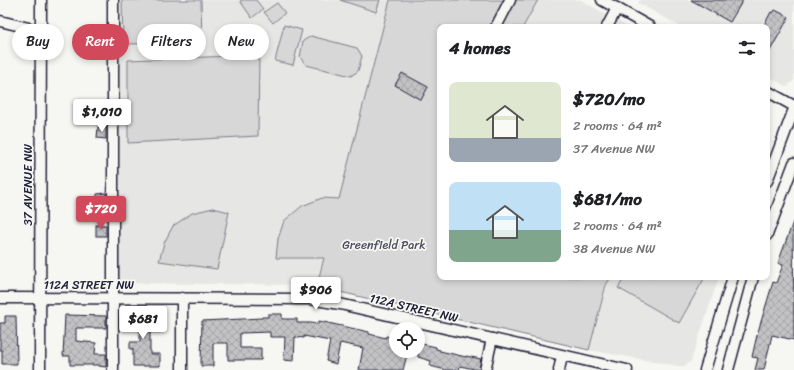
<!DOCTYPE html>
<html lang="en">
<head>
<meta charset="utf-8">
<style>
	:root { --surface:#fff; --page:#f6f6f6; --text:#202124; --muted:#757577; --accent:#d1495b }
	body { margin:0; font-family:Sriracha,sans-serif; background:var(--page); color:var(--text); height:100vh; display:flex; flex-direction:column; font-size:15px; white-space:nowrap }
	* { box-sizing:border-box; margin:0 }
	p { font-size:13px; color:var(--muted) }
	.icon { flex:none; width:22px; height:22px; fill:none; stroke:currentColor; stroke-width:2; stroke-linecap:round; stroke-linejoin:round }
	.map { position:relative; flex:1; overflow:hidden }
	.details { position:absolute; left:437px; top:24px; width:333px; height:256px; display:flex; flex-direction:column; background:var(--surface); border-radius:8px; box-shadow:0 2px 6px #0003 }
	.details>* { flex:none }
	.guide { position:absolute; left:12px; top:24px; width:365px; height:36px; display:flex; gap:8px }
	.tools { position:absolute; left:389px; top:322px; display:grid; gap:8px }
	.tools a { display:grid; place-items:center; width:36px; height:36px; border-radius:50%; background:var(--surface); box-shadow:0 2px 6px #0003; font-size:20px }
	.price { position:absolute; translate:-50% -34px; padding:0 9px; border-radius:4px; background:#fff; color:#222; font-size:13px; line-height:26px; filter:drop-shadow(0 1px 2px #0008) }
	.price::after { content:''; position:absolute; left:50%; top:24px; width:12px; height:9px; margin-left:-6px; background:inherit; clip-path:polygon(0 0,100% 0,50% 100%) }
	.price.selected { background:var(--accent); color:#fff }
	ul { padding:0; list-style:none }
	li { display:flex; align-items:center; gap:12px; height:100px; padding:0 12px }
	li span { display:grid; place-items:center; flex:none; width:112px; height:80px; border-radius:8px; color:#555 }
	li>.icon { margin-inline-start:auto }
	span .icon { width:48px; height:48px; fill:#fffc; stroke-width:1 }
	li b { font-size:17px }
	h2 { display:flex; justify-content:space-between; align-items:center; height:48px; padding:0 12px; font-size:17px }
	.tag { padding:0 14px; border-radius:18px; background:var(--surface); box-shadow:0 2px 6px #0003; font-size:14px; line-height:36px }
	.tag.selected { background:var(--accent); color:#fff }
	.map>svg:first-child { display:block }
	.built { fill:#e6e6e4 }
	.green { fill:#d7d7d7; stroke:#7c7c89 }
	.building { fill:url(#building-cross-hatch); stroke:#22223b }
	.lines { fill:none; stroke-linecap:round; stroke-linejoin:round }
	.minor-casing { stroke:#22223b; stroke-width:13 }
	.minor { stroke:#f6f6f2; stroke-width:10 }
	.labels { text-anchor:middle; dominant-baseline:central; stroke-width:3.5; stroke-linejoin:round; paint-order:stroke }
	.street-label { font-size:12px; fill:#22223b; stroke:#f6f6f2 }
	.park-label { font-size:12px; fill:#4f4f62; stroke:#f6f6f2 }
</style>
</head>
<body>
<div class="map">
<svg width="794" height="370" viewBox="0 0 794 370">
	<defs>
		<pattern id="building-cross-hatch" width="8" height="8" patternUnits="userSpaceOnUse"><rect width="8" height="8" fill="#c2c2c4"/><path d="M0 0l8 8M0 8l8-8" fill="none" stroke="#a6a6a9"/></pattern>
	</defs>
	<rect width="100%" height="100%" fill="#f6f6f2"/>
	<filter id="ink" filterUnits="userSpaceOnUse"><feTurbulence type="fractalNoise" baseFrequency=".025" numOctaves="2"/><feDisplacementMap in="SourceGraphic" scale="8" xChannelSelector="R" yChannelSelector="G"/><feConvolveMatrix kernelMatrix="1 2 1 2 8 2 1 2 1" color-interpolation-filters="sRGB"/></filter>
	<g filter="url(#ink)">
		<!-- built -->
		<g class="built">
			<path d="M120,0H390L317,285L115,283Z"/>
			<path d="M538,0H581L628,27H523Z"/>
			<path d="M640,0H794V80L787,87L767,75V27H681L638,3Z"/>
			<path d="M609,277H719L691,361L684,367L589,350Z"/>
		</g>
		<!-- green -->
		<g class="green">
			<path d="M122,0H201L202,43L123,44Z"/>
			<path d="M242,0H256L263,9L252,18L240,1Z"/>
			<path d="M340,0H380L376,12Z"/>
			<path d="M390,0H538L523,27H440V277H611L606,285L589,350L340,292L317,285L324,258H276L278,239L284,221L302,206L322,198L339,199Z"/>
			<path d="M277,3L285,13L273,23L264,12Z"/>
			<path d="M284,25L302,30L293,65L275,61Z"/>
			<path d="M311,36L357,48L362,56L358,71L351,76L306,65L300,57L303,41Z"/>
			<path d="M259,55L258,136L128,143V60Z"/>
			<path d="M213,208L229,212L217,269L159,261L164,243L173,226L192,213Z"/>
			<path d="M625,277H705L679,323L618,288Z"/>
		</g>
		<!-- building -->
		<g class="building">
			<path d="M691,0H743L730,22Z"/>
			<path d="M775,10L789,17L767,56V27H763L771,12L773,13Z"/>
			<path d="M402,73L428,87L421,100L395,85Z"/>
			<path d="M98,127H106V139L97,138Z"/>
			<path d="M106,193V205L97,206V194Z"/>
			<path d="M793,222L794,340L772,335L764,370H755L758,358L752,357L757,335L773,282L776,283L783,265L778,263Z"/>
			<rect x="96" y="225" width="10" height="11"/>
			<path d="M268,314H282V319H297V323H311L318,324L319,321L369,332V334L386,338V336L396,338V351H408L403,370H359L363,348L340,343L336,364L326,361L330,341L304,336V338L295,337L294,361L284,360L285,337H270V332L240,333V348H261V360H228V343H213V366H201L202,321L262,318V317H268Z"/>
			<path d="M65,315L106,316V328H76V341L96,343L95,354H106V367L99,366V365H70V356H63Z"/>
			<path d="M5,316H16L17,364H2V350H0V323H5Z"/>
			<path d="M151,316L150,318H160V332H150V354H160V366H133V349H130V342H140V327H120V317Z"/>
			<path d="M418,343L436,347V349L440,350V351L466,357V356L481,359L479,370L460,366L459,370H446L430,366L431,361L418,357Z"/>
		</g>
		<g class="lines">
			<!-- minor casing -->
			<g class="minor-casing">
				<g id="minor">
					<path d="M602,0L650,27"/>
					<path d="M0,21L41,31"/>
					<path d="M496,27L510,0"/>
					<path d="M607,27L617,8"/>
					<path d="M767,91L794,106"/>
					<path d="M767,181L794,109"/>
					<path d="M767,235L794,163"/>
					<path d="M0,298L310,299L340,304L627,370"/>
					<path d="M40,370L41,0"/>
					<path d="M113,370V0"/>
					<path d="M182,370V298"/>
					<path d="M485,370L492,339"/>
					<path d="M559,370L562,356"/>
					<path d="M705,370L733,277"/>
					<path d="M728,370L753,277"/>
				</g>
			</g>
			<!-- minor -->
			<use href="#minor" class="minor"/>
		</g>
	</g>
	<g class="labels">
		<!-- street labels -->
		<g class="street-label">
			<text transform="translate(28 185) rotate(-90)">37 AVENUE NW</text>
			<text x="89" y="285">112A STREET NW</text>
			<text transform="translate(414 308) rotate(13)">112A STREET NW</text>
		</g>
		<!-- park labels -->
		<g class="park-label">
			<text x="384" y="245">Greenfield Park</text>
		</g>
	</g>
</svg>
<div class="tools">
<a><svg class="icon" aria-label="locate" viewBox="0 0 24 24"><circle cx="12" cy="12" r="6"/><path d="M12 2v4M12 18v4M2 12h4M18 12h4"/></svg></a>
</div>
<b class="price" style="left:102px;top:133px">$1,010</b>
<b class="price selected" style="left:101px;top:230px">$720</b>
<b class="price" style="left:316px;top:311px">$906</b>
<b class="price" style="left:143px;top:340px">$681</b>
<div class="guide">
<a class="tag">Buy</a>
<a class="tag selected">Rent</a>
<a class="tag">Filters</a>
<a class="tag">New</a>
</div>
<section class="details">
<h2>4 homes<svg class="icon" aria-label="filters" viewBox="0 0 24 24"><path d="M4 7h16M4 17h16"/><circle cx="9" cy="7" r="2"/><circle cx="15" cy="17" r="2"/></svg></h2>
<ul>
<li><span style="background:linear-gradient(#dfe7d0 70%,#9aa5b1 0)"><svg class="icon" aria-label="home" viewBox="0 0 24 24"><path d="M3 11l9-7 9 7M6 9v11h12V9"/></svg></span><div><b>$720/mo</b><p>2 rooms · 64 m²</p><p>37 Avenue NW</p></div></li>
<li><span style="background:linear-gradient(#bfe0f5 60%,#7fa58c 0)"><svg class="icon" aria-label="home" viewBox="0 0 24 24"><path d="M3 11l9-7 9 7M6 9v11h12V9"/></svg></span><div><b>$681/mo</b><p>2 rooms · 64 m²</p><p>38 Avenue NW</p></div></li>
</ul>
</section>
</div>
</body>
</html>
